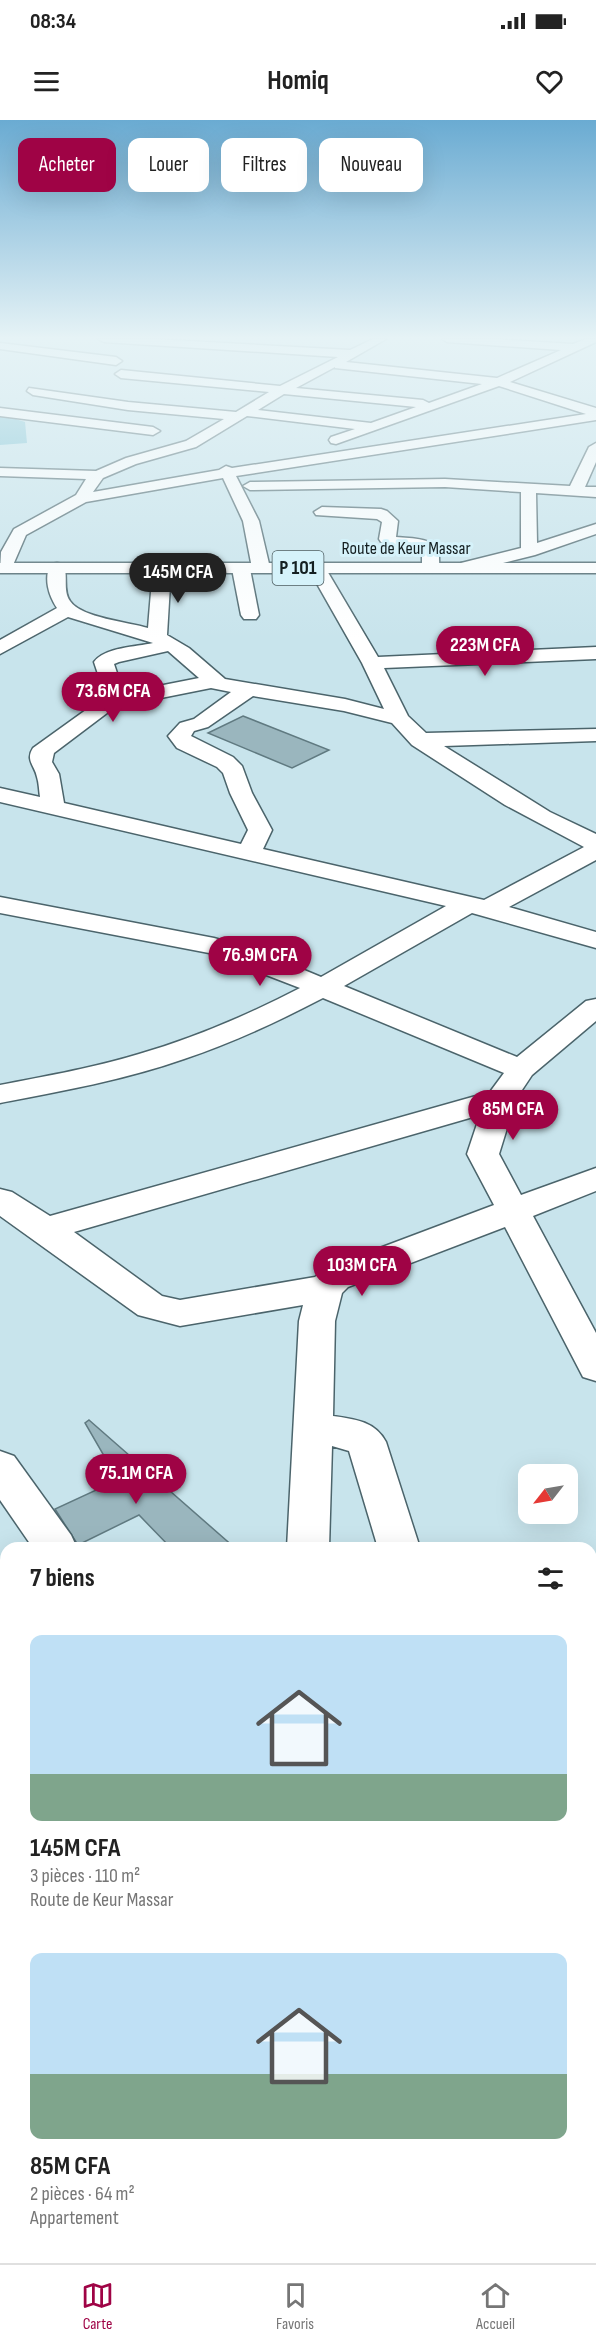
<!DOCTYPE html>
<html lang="fr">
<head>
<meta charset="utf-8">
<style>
	:root { --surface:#fff; --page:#f6f6f6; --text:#222; --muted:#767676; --line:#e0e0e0; --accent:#9f0345 }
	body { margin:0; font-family:"Sofia Sans Condensed",sans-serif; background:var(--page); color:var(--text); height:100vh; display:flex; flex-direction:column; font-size:22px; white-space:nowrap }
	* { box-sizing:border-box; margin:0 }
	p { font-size:20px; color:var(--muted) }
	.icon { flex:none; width:33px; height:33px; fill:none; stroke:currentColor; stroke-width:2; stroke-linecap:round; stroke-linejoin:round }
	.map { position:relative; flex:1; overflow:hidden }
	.drawer { position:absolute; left:0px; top:1422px; width:597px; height:722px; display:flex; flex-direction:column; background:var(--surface); border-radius:18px 18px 0 0; box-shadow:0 6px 24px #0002 }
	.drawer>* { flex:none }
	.hud { position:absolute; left:18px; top:18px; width:561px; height:54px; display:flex; gap:12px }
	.needle { width:39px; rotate:239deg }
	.fabs { position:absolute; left:518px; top:1344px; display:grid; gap:12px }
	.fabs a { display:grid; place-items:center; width:60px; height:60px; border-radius:12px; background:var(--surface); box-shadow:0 6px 24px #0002; font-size:30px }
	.price { position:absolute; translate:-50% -51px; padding:0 14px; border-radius:21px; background:var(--accent); color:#fff; font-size:20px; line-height:39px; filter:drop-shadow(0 2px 3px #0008) }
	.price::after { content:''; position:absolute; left:50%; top:36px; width:18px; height:14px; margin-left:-9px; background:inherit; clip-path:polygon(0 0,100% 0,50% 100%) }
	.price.active { background:#222; color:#fff }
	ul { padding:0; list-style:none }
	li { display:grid; align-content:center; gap:12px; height:318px; padding:0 30px }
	li span { display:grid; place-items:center; height:186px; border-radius:12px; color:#555 }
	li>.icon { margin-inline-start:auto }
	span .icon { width:108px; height:108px; fill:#fffc; stroke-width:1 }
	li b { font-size:26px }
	h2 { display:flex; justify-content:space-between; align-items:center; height:72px; padding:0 30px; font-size:26px }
	.tag { padding:0 21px; border-radius:12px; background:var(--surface); box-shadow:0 6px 24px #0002; font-size:21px; line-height:54px }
	.tag.active { background:var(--accent); color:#fff }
	.status { display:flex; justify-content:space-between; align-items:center; height:42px; padding:0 30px; background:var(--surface); direction:ltr }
	.status svg { height:16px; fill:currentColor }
	header { display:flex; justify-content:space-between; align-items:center; height:78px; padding:0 30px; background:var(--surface); font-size:27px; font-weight:700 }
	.tabs { display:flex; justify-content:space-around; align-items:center; height:84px; border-top:2px solid var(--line); background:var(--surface); font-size:16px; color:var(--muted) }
	.tabs a { display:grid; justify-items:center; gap:3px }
	.tabs .active { color:var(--accent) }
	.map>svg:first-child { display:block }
	.green { fill:#7ac0d2 }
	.building { fill:#9ab6be; stroke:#607a81; stroke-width:1.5 }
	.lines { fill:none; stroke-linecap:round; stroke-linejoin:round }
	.minor-casing { stroke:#4b646b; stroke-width:3 }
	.primary-casing { stroke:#4b646b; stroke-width:3 }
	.minor { fill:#fff; fill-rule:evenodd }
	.primary { fill:#fff; fill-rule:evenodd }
	.labels { text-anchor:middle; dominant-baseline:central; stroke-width:6; stroke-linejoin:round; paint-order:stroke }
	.far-street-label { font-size:18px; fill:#141f21; stroke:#d5f2fa }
	.shield { fill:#d5f2fa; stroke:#4e5e62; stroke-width:1.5 }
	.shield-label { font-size:20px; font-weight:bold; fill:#141f21 }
</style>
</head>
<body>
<div class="status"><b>08:34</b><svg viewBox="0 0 49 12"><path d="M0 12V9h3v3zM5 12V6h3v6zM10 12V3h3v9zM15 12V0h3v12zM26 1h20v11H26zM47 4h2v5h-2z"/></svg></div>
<header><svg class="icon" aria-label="menu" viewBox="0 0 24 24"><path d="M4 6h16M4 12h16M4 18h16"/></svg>Homiq<svg class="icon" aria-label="heart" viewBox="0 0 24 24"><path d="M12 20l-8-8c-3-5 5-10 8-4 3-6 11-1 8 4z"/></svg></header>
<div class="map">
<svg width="596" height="2143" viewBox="0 0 596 2143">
	<rect width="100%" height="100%" fill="#c8e4ec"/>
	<!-- green -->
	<path class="green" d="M0,294L25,302L27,323L0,325Z"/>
	<!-- building -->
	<g class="building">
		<path d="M243,596L329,630L292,648L208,613Z"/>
		<path d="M89,1300L235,1428H171L139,1395L78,1425L55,1389L118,1360L85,1303Z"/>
	</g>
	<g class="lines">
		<!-- minor casing -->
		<g class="minor-casing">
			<g id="minor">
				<path d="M98,219H153L350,230L373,219H386L346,242L497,258L561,230L447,222L442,219H493L573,224L586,219H596V222L510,262L596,288V300L236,356L259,401L270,448L267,452H255L252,448L243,401L223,358L86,382L26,415L10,452H0L1,432L14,409L76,375L86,359L0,356V348L96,351L126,338L186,321L224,299L128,290L33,275L27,271L29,268L128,282L236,292L269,272L121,258L115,254L121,250L280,266L338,237L104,222ZM335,247V248L482,264L429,283L423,280L296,268ZM499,266L586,294L232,348L226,346L219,350L93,372L103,358L136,344L196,327L247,296L355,309L331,317L329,320L331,323L336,324ZM284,274L416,287L371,303L258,290Z"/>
				<path d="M0,223L116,237L122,241L116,245L0,229Z"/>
				<path d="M0,288L153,307L160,311L153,315L0,296Z"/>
				<path d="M596,323V342L585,367H596V377L536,373L537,423L596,404V414L535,435L467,452L461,451L458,447L461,443L521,428V372L445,367L250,370L243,366L250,362L445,359L570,366L589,327Z"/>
				<path d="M322,387L381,389L387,391L398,401L396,417C412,419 437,416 439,437C439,443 440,445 437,451H425L422,447V430L381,422L379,419L382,402L377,399L316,395L314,392Z"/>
				<path d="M57,443L63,444C69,454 62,470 70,481C81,498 129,502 148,508L153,448L156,444H168L171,448L167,515L189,528L225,559L345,579L384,589L362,543L308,448L311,444H323L378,537L596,527V539L384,548L408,596L426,613L596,609V621L444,626L550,692L596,714V740L509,787L596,812V828L472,793L344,866L517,937L586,881L596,879V901L532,955L516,979L499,1034L521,1075L596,1048V1071L533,1096L596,1213V1261L583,1257L505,1107L348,1167L342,1173L335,1201L333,1296C354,1299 375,1301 386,1322L420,1428H378L349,1331L332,1326L329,1428H287L299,1201L303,1185L180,1206L138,1195L0,1096V1069L12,1072L50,1096L490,972L504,953L323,878C279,901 232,923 184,939C124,960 62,971 0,983V965C46,956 93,948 139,934C194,918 248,895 300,868L209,833L0,793V777L214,818L256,830L321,857L446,786L0,682V668L40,677C39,671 39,663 37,657C35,646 25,640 33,628L97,582L114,575L99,557L94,542C105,527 136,527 153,523L68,497L0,534V520L57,488C49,476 43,458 51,444ZM168,531L199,558L133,571L118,556L114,544L119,542ZM211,568L231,572L194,599L180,603L168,616L177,628L217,647L223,653L230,673L248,710L241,724L64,683L59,654L52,642L54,633L111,590L121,586ZM253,576L344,591L392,603L412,625L505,685L584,727L484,780L263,729L272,710L252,673L242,646L233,637L191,616L194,611L208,607ZM480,995L467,1034L494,1085L324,1149L315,1157L180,1180L162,1176L74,1112Z"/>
				<path d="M241,444L247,445L250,449L259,495L256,499H244L241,495L232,449L235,445Z"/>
				<path d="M0,1331L14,1336L71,1415L77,1428H33L0,1380Z"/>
				<path d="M596,1495V1535L591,1536V1496Z"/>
				<path d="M6,1641V1688L0,1691V1643Z"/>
				<path d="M596,1831V1885L591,1886V1832Z"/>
				<path d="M591,2010L596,2012V2084L591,2082Z"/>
				<path d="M6,2067V2127L0,2130V2070Z"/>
				<path d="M153,2138H213L212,2143H152Z"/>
			</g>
		</g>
		<!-- primary casing -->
		<g class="primary-casing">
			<rect id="primary" x="0" y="443" width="596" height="10"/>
		</g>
		<!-- minor -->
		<use href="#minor" class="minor"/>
		<!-- primary -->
		<use href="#primary" class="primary"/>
	</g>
	<!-- sky -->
	<linearGradient id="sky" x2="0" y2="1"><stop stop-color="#6aabd2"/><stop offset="0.42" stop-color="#e6f3f6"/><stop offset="1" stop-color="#e6f3f6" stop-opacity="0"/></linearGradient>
	<rect width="596" height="519" fill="url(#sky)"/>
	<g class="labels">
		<!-- far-street labels -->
		<g class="far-street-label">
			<text x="406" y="428">Route de Keur Massar</text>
		</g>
		<!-- shield labels -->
		<rect class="shield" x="272.5" y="431" width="51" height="34" rx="4.5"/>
		<g class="shield-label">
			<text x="298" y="448">P 101</text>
		</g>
	</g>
</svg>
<div class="fabs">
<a><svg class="needle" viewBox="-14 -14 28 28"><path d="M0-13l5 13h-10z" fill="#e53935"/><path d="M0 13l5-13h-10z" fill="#767676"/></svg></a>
</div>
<b class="price active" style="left:178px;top:484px">145M CFA</b>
<b class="price" style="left:485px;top:557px">223M CFA</b>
<b class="price" style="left:113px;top:603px">73.6M CFA</b>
<b class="price" style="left:260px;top:867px">76.9M CFA</b>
<b class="price" style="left:513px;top:1021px">85M CFA</b>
<b class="price" style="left:362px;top:1177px">103M CFA</b>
<b class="price" style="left:136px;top:1385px">75.1M CFA</b>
<div class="hud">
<a class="tag active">Acheter</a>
<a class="tag">Louer</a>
<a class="tag">Filtres</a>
<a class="tag">Nouveau</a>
</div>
<section class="drawer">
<h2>7 biens<svg class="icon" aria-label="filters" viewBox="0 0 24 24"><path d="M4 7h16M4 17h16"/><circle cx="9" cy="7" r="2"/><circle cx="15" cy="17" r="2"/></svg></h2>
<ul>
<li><span style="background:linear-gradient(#bfe0f5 75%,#7fa58c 0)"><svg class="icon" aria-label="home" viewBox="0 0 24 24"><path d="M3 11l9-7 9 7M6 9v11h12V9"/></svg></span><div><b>145M CFA</b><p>3 pièces · 110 m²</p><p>Route de Keur Massar</p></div></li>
<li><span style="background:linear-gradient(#bfe0f5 65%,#7fa58c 0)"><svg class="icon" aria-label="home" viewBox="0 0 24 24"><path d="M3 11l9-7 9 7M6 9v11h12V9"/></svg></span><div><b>85M CFA</b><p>2 pièces · 64 m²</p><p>Appartement</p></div></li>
</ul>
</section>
</div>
<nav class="tabs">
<a class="active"><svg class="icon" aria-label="map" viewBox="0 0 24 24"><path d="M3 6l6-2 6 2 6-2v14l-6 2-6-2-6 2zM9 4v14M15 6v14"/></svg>Carte</a>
<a><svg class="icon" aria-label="saved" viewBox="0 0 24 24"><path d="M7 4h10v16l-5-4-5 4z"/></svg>Favoris</a>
<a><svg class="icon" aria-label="home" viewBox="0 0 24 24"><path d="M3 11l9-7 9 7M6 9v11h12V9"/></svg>Accueil</a>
</nav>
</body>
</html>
